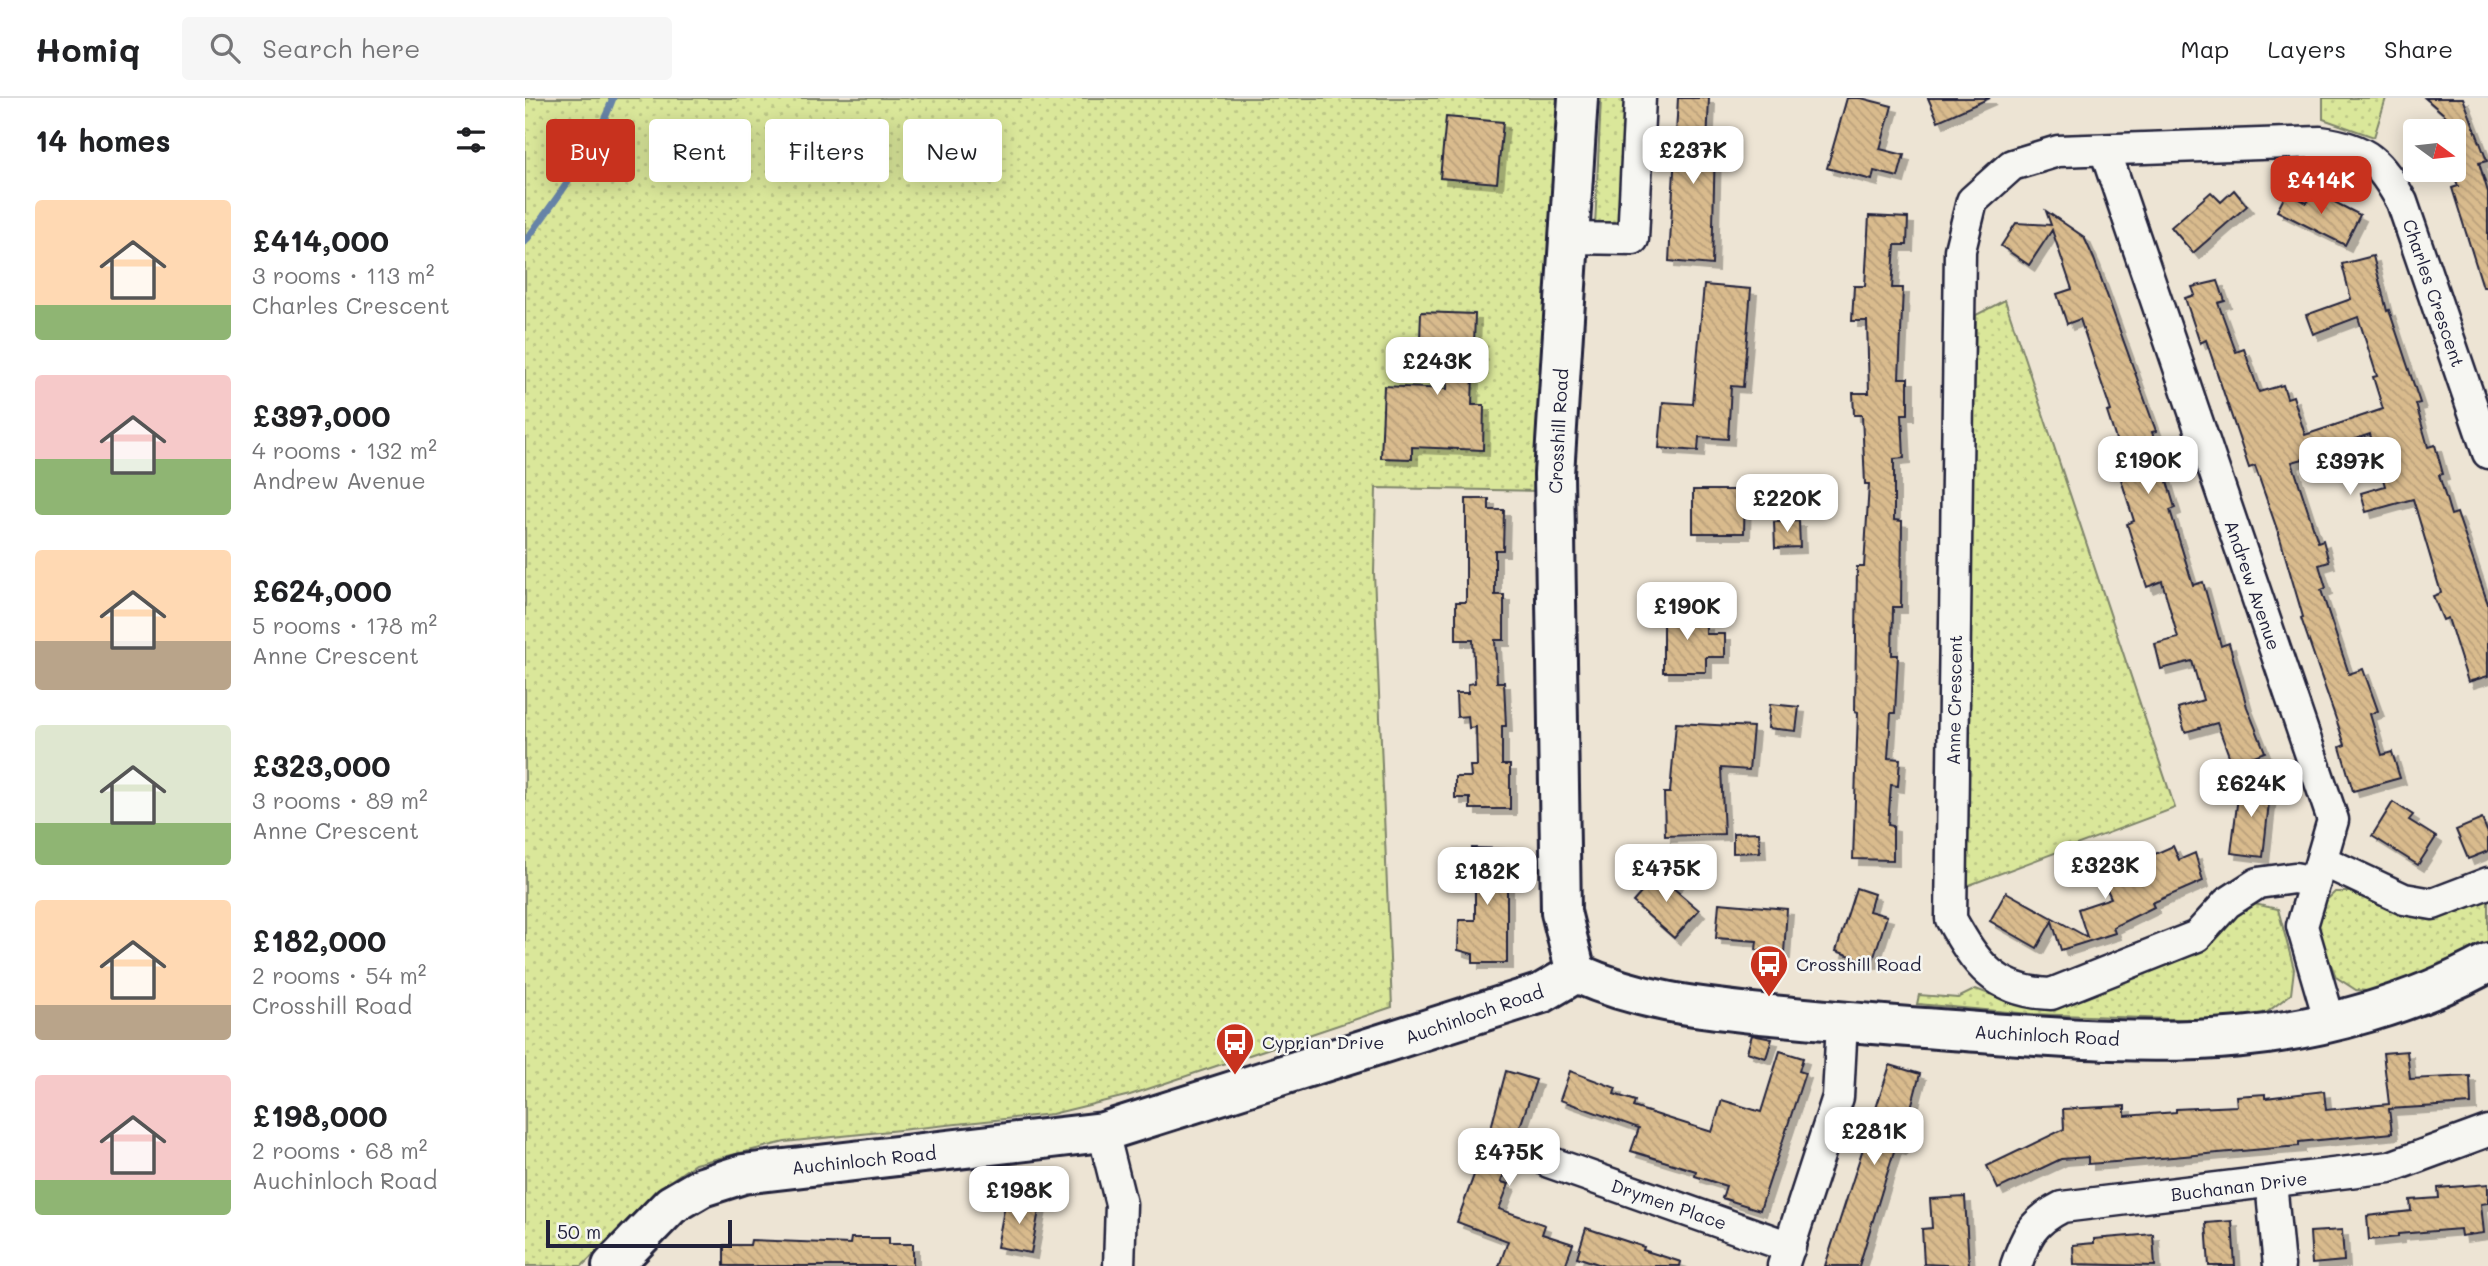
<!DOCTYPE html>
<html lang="en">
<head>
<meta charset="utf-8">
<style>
	:root { --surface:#fff; --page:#f6f6f6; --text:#202124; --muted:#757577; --line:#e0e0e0; --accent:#c8321e }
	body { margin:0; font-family:Mali,sans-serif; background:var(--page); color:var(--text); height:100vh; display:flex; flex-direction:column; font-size:26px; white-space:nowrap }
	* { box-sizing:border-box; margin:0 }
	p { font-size:23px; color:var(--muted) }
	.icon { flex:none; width:38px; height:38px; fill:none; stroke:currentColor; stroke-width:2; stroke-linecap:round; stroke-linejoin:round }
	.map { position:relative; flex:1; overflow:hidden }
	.panel { display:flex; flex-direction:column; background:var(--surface); width:525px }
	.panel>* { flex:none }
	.banner { position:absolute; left:21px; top:21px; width:665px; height:63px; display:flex; gap:14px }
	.needle { width:46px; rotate:105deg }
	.fabs { position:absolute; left:1878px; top:21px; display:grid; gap:14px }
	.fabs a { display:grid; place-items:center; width:63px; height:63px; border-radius:7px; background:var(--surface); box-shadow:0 4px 18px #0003; font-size:35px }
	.scale { position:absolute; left:21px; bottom:18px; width:186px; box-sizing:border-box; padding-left:7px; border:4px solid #22223b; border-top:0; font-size:19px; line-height:24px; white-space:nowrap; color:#22223b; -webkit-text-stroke:5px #f6f6f2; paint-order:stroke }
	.price { position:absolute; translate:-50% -60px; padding:0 16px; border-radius:14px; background:#fff; color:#222; font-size:23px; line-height:46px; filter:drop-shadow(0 2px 4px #0008) }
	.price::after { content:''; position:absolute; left:50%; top:42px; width:21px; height:16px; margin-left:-10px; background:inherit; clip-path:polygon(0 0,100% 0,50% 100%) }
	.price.selected { background:var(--accent); color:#fff }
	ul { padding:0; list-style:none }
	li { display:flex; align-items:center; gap:21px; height:175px; padding:0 35px }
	li span { display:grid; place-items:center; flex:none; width:196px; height:140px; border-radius:7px; color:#555 }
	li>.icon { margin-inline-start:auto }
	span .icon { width:84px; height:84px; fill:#fffc; stroke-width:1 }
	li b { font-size:30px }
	h2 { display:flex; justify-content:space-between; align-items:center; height:84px; padding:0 35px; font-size:30px }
	.chip { padding:0 24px; border-radius:7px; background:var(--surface); box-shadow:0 4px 18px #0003; font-size:24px; line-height:63px }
	.chip.selected { background:var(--accent); color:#fff }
	header { display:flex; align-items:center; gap:42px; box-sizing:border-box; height:98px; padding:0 35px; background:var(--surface); border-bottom:2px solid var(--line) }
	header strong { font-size:33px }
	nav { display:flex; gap:38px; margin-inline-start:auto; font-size:24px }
	.search { width:490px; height:63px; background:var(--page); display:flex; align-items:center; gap:18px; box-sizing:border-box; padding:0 24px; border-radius:7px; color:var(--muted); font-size:26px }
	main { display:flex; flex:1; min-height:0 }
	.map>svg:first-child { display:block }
	.grass { fill:url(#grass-dots); stroke:#7e846a; stroke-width:2 }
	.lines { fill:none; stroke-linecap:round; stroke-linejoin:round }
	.stream { stroke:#6683a7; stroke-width:7 }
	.building { fill:url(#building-back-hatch); stroke:#22223b; stroke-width:2; filter:url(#shadow) }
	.street-casing { stroke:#22223b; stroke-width:35 }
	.secondary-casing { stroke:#22223b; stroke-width:44 }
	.street { stroke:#f6f6f2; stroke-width:30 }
	.secondary { stroke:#f6f6f2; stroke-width:38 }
	.labels { text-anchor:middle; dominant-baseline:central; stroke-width:5; stroke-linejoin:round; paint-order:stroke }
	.street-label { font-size:18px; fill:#22223b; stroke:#f6f6f2 }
	.poi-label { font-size:18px; fill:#22223b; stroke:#f6f6f2; text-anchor:start }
</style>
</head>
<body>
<header>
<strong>Homiq</strong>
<div class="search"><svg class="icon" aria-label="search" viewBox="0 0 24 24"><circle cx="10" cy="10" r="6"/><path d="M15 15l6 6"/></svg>Search here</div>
<nav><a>Map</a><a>Layers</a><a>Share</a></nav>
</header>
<main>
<section class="panel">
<h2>14 homes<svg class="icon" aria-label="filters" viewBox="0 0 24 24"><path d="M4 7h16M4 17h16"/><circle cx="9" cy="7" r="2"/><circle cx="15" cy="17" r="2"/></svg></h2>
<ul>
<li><span style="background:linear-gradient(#ffd9b3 75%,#8fb573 0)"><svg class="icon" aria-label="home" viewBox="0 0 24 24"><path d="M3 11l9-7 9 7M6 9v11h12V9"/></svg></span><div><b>£414,000</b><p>3 rooms · 113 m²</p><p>Charles Crescent</p></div></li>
<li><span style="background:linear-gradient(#f6c9c9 60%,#8fb573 0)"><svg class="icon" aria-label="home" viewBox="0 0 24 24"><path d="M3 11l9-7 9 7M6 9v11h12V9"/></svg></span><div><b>£397,000</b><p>4 rooms · 132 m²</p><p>Andrew Avenue</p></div></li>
<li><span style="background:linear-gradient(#ffd9b3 65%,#b9a48a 0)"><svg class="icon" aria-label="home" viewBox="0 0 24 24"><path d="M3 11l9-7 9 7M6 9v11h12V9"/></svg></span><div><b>£624,000</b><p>5 rooms · 178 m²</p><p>Anne Crescent</p></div></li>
<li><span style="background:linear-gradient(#dfe7d0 70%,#8fb573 0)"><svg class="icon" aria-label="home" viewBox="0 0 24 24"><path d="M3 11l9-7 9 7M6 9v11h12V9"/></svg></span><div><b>£323,000</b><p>3 rooms · 89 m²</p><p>Anne Crescent</p></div></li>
<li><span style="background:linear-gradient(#ffd9b3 75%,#b9a48a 0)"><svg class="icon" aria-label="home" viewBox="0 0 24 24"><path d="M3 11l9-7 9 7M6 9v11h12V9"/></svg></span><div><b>£182,000</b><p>2 rooms · 54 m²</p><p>Crosshill Road</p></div></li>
<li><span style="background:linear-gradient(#f6c9c9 75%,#8fb573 0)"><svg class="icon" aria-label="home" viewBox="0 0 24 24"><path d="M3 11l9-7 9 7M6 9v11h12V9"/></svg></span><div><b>£198,000</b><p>2 rooms · 68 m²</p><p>Auchinloch Road</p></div></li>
</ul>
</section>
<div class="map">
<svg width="1963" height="1168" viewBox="0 0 1963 1168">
	<defs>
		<pattern id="grass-dots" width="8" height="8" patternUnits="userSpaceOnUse" patternTransform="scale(1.75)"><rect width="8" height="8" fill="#dae79a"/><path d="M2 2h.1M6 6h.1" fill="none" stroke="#bbc686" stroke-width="1.8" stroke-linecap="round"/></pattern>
		<pattern id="building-back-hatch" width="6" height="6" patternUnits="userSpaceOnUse" patternTransform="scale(1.75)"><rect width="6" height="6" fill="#d9bb8d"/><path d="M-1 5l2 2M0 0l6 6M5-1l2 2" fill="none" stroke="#baa07b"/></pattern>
		<filter id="shadow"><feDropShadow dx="6" dy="6" stdDeviation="0" flood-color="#0004"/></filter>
	</defs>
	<rect width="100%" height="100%" fill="#ede4d4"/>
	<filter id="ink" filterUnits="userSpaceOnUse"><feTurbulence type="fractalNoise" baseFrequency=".0143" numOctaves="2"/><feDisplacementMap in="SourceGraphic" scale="14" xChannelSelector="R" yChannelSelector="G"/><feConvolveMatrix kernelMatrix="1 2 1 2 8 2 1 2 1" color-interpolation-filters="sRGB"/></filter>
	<g filter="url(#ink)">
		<!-- grass -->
		<g class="grass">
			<path d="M0,0H1034L1016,393L851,390L849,475L867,909L605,997L527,1016L260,1044L170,1066L132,1092L57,1168H0Z"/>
			<path d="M1076,0H1106L1099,130L1070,128Z"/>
			<path d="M1798,0H1861L1849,39L1798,21Z"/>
			<path d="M1480,202L1650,710L1439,789L1451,217Z"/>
			<path d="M1810,794H1963V845L1948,855L1853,894L1831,892L1811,879L1791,830L1793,810Z"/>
			<path d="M1720,804L1753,811L1769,871L1766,896L1741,915L1704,923L1506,916L1392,906L1394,897L1433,900L1451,891L1480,902L1506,905Z"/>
		</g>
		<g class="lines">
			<!-- stream -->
			<path class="stream" d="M0,144C33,98 69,53 88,0"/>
		</g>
		<!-- building -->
		<g class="building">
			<path d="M1153,0H1184L1182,48H1190L1187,167L1144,163Z"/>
			<path d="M1322,0H1336L1367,8L1355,51L1379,57L1373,79L1349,73L1347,82L1302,70Z"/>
			<path d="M1403,0H1465L1413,23Z"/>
			<path d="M1900,0H1938L1962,63L1954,65L1963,94V189H1958L1927,90L1933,88L1928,74V33H1885V31L1921,18Z"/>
			<path d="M921,19L978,24L972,85L915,80Z"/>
			<path d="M1709,92L1722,108L1668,155L1646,129L1686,94L1696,104Z"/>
			<path d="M1788,93L1835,117L1820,147L1752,113L1762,94L1782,105Z"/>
			<path d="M1521,113L1559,139L1569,161L1631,333L1627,334L1650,410L1645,412L1668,487L1678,484L1696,548L1704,545L1722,609L1740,654L1707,666L1692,625L1660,634L1653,610L1678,602L1667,563L1636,571L1630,546L1653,540L1637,483L1622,489L1602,426L1609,423L1590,362L1597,360L1582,314L1586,313L1555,221L1542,226L1532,196L1547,191L1527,132L1504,167L1476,148L1491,125L1526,127Z"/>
			<path d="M1344,118L1383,120L1382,147H1370L1367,190H1378L1374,280H1383V316H1377L1379,360L1369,361V422L1377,423L1376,509H1368L1367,557H1373L1370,615H1366L1363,660L1375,661L1373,688L1366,687L1363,727L1368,728V762L1328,761L1333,614L1330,613L1332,469H1339L1344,386H1340L1337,317H1329L1328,295H1344L1342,223H1327L1329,188H1340Z"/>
			<path d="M1848,158L1862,213L1864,212L1895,305L1891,306L1903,349L1910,347L1918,376L1914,377L1926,417L1932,415L1963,506V578L1943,584L1923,520L1918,522L1908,498L1916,495L1888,401L1841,414L1836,395L1860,388L1845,336L1810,348L1811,352L1767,364L1793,444L1798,442L1804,464L1794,467L1801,490L1796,492L1824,576L1838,571L1853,613L1845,616L1857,657L1867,654L1875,680L1828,693L1815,649L1820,647L1776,520L1778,519L1755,440L1730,368L1724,370L1681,242L1675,245L1660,200L1670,197L1667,189L1693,183L1700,203L1693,205L1711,254L1719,251L1734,294L1758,287L1762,300L1768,298L1780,337L1858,311L1848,279L1852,278L1833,219L1788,236L1781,217L1826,201L1817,166Z"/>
			<path d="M1179,187L1226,191L1218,289L1206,288L1203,341L1174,339L1173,353L1134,350L1138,304L1168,306Z"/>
			<path d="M896,214L950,216L947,307H959L958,352L887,349V361L856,360L859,288L922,291L924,243L895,242Z"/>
			<path d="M1168,392H1220L1219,435H1168Z"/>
			<path d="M941,401H964V412H979L978,452H970V497H979V542H970L972,584H979L981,628H977V667H985V711H945V700H930V679H946L945,668H952L951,629L944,630L943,618L932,619L931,595H943V586L950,585L948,542H931V504H941Z"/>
			<path d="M1274,423L1275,449L1250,450L1249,424Z"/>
			<path d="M1138,504L1163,505V527L1181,526V536H1200V559H1181V574H1138Z"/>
			<path d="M1245,606L1274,609L1271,633L1243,630Z"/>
			<path d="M1151,625L1228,629L1224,672L1196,670L1199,736L1140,738L1139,695H1145Z"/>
			<path d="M1715,682L1746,686L1738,759L1706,755Z"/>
			<path d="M1868,704L1888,717L1884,722L1911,739L1893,767L1847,738Z"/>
			<path d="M1957,721L1963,735V753L1943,761L1931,732Z"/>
			<path d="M1234,734L1235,754L1208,755V735Z"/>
			<path d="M1648,748L1654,762L1670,755L1678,783L1627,805L1629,809L1588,829L1590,835L1536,852L1527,823L1512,850L1465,823L1481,794L1562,839L1553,811L1586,800L1579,785L1616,766L1614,763Z"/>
			<path d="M947,750L982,751V865H948V856L933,852L934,822H950V782L939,781V762H947Z"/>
			<path d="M1137,771L1152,784L1147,789L1174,812L1149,840L1108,804Z"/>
			<path d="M1331,790L1349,796L1344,813L1362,818L1347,865L1311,853Z"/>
			<path d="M1194,805L1262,811L1259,855L1231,852L1232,843L1191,840Z"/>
			<path d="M1227,937L1247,941L1241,960L1222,954Z"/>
			<path d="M1255,953L1278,960L1274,973L1280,975L1235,1112L1197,1100L1201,1088L1170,1078L1171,1073L1106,1053L1114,1030L1035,1002L1045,973L1091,990L1089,996L1110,1003L1108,1009L1187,1034L1197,1002L1236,1014Z"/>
			<path d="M1882,953L1885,981L1945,978L1946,1006L1864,1011L1867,1035L1774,1044V1048L1590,1064L1563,1066V1059L1536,1061L1473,1091L1462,1068L1539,1031L1538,1011L1600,1008V1018L1651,1014V1011L1712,1008L1711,998L1740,996V1000L1799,993L1801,1012L1864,1006L1858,955Z"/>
			<path d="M1365,967L1395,976L1375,1051L1370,1050L1334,1168H1300Z"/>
			<path d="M981,973L1011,982L976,1084L984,1086L974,1111L1020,1127L1017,1136L1048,1146L1040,1168H974L983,1143L932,1124L966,1030Z"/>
			<path d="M1963,1086V1105L1956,1106L1959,1135L1936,1138L1935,1131L1873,1136V1139L1844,1142L1842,1118L1886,1113L1885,1102L1914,1100L1913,1090Z"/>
			<path d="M1440,1099L1444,1168L1399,1166L1397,1131L1407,1130L1405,1101Z"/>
			<path d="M481,1101L515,1107L506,1155L472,1149Z"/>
			<path d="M1707,1123L1710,1168H1684L1681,1125Z"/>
			<path d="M1061,1130L1119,1149L1118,1152L1156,1164L1155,1168H1079L1052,1159Z"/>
			<path d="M1817,1132L1819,1163L1787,1166L1785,1134Z"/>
			<path d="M1628,1136L1630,1168L1549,1166L1548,1147L1569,1145V1141Z"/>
			<path d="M326,1140H364V1146H388V1168H199V1147H225L226,1142L325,1146Z"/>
		</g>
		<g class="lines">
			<!-- street casing -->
			<g class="street-casing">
				<g id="street">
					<path d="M1580,52L1808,722L1777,828L1805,924"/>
					<path d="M1044,140L1108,141L1115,0"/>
					<path d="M1798,763L1879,801L1908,806L1963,785"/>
					<path d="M1790,784L1769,780L1733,785L1702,805L1672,838L1526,896C1470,894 1451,866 1426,821L1435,152L1447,103L1487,67L1533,53L1795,44C1842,50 1855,64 1877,104L1963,355"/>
					<path d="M578,1034L596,1106L594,1168"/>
					<path d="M1024,1064L1265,1149"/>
					<path d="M1746,1084L1754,1168"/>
					<path d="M1258,1168L1313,999L1317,924"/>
					<path d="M1491,1168C1501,1138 1507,1124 1537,1109L1865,1069L1963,1033"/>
				</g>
			</g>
			<!-- secondary casing -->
			<g class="secondary-casing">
				<g id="secondary">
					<path d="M1051,875L1036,814L1029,376L1053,0"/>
					<path d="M87,1168L146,1107L177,1089L218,1076L578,1034L1017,895L1051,875C1114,903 1169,909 1236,916C1290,921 1345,926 1399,930C1504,937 1612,949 1716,939C1800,931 1890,905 1963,865"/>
				</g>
			</g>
			<!-- street -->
			<use href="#street" class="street"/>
			<!-- secondary -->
			<use href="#secondary" class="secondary"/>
		</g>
	</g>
	<!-- icons -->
	<defs>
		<g id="bus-pin" transform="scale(2.0125)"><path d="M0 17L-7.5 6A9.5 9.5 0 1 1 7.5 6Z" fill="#c8321e" stroke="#f6f6f2"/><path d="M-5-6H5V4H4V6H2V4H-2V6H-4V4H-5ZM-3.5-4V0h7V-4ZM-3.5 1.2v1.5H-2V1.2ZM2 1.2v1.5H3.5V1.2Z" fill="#fff"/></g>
	</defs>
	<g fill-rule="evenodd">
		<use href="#bus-pin" x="1244" y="866"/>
		<use href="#bus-pin" x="710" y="944"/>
	</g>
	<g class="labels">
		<!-- street labels -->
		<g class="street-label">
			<text transform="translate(1909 195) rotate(71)">Charles Crescent</text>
			<text transform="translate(1033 333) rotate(-87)">Crosshill Road</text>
			<text transform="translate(1728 487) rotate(71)">Andrew Avenue</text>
			<text transform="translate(1429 602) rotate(-89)">Anne Crescent</text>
			<text transform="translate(949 916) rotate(-19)">Auchinloch Road</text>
			<text transform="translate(1522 937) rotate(3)">Auchinloch Road</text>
			<text transform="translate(339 1062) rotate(-6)">Auchinloch Road</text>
			<text transform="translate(1714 1088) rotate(-7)">Buchanan Drive</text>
			<text transform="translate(1144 1106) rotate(19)">Drymen Place</text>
		</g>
		<!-- poi labels -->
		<g class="poi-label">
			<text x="1271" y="866">Crosshill Road</text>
			<text x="737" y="944">Cyprian Drive</text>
		</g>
	</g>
</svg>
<div class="fabs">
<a><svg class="needle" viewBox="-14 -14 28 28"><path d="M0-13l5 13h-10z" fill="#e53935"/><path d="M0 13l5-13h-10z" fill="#757577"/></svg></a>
</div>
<div class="scale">50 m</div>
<b class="price" style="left:1168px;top:88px">£237K</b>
<b class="price selected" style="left:1796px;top:118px">£414K</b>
<b class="price" style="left:912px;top:299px">£243K</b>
<b class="price" style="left:1623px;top:398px">£190K</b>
<b class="price" style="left:1825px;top:399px">£397K</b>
<b class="price" style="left:1262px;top:436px">£220K</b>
<b class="price" style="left:1162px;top:544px">£190K</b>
<b class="price" style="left:1726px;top:721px">£624K</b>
<b class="price" style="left:1580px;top:803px">£323K</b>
<b class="price" style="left:1141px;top:806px">£475K</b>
<b class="price" style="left:962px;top:809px">£182K</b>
<b class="price" style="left:1349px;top:1069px">£281K</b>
<b class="price" style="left:984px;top:1090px">£475K</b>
<b class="price" style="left:494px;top:1128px">£198K</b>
<div class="banner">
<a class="chip selected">Buy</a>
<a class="chip">Rent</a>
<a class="chip">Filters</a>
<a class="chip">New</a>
</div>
</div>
</main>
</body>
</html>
